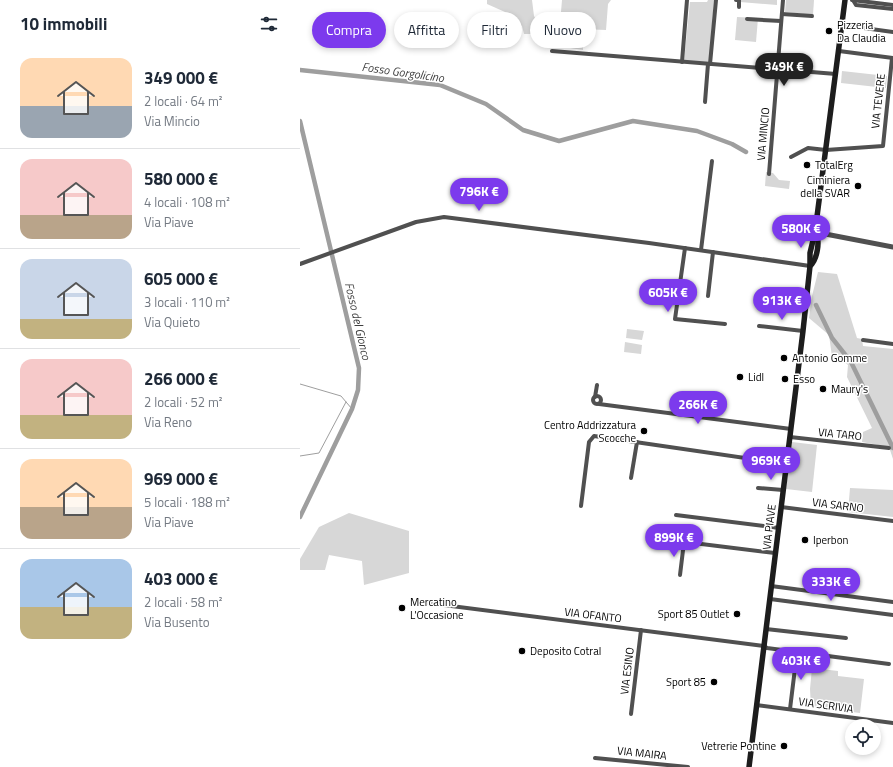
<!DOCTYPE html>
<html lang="it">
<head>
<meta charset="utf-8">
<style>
	:root { --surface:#fff; --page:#f2f2f3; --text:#1f2937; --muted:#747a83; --line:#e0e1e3; --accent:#7c3aed }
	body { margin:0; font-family:"Titillium Web",sans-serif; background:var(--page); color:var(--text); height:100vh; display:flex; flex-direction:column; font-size:15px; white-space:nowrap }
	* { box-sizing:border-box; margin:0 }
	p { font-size:13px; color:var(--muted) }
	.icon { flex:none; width:22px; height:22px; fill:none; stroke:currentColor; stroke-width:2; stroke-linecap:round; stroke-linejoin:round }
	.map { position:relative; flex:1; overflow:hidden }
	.side { display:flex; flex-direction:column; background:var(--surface); width:300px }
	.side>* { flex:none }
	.guide { position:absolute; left:12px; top:12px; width:380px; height:36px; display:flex; gap:8px }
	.tools { position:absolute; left:545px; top:719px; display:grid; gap:8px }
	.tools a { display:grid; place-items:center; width:36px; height:36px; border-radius:50%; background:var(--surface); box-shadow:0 2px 6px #0003; font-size:20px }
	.price { position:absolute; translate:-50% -34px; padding:0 9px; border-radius:14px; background:var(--accent); color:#fff; font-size:13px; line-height:26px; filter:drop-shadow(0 1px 2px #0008) }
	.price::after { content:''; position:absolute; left:50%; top:24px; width:12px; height:9px; margin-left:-6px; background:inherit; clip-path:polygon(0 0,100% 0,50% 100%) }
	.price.selected { background:#222; color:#fff }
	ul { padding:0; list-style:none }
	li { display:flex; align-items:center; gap:12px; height:100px; padding:0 20px }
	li+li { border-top:1px solid var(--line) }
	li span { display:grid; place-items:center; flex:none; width:112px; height:80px; border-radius:12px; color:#555 }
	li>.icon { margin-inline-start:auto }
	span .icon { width:48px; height:48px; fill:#fffc; stroke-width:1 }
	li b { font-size:17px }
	h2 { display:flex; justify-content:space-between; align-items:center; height:48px; padding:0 20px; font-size:17px }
	.tag { padding:0 14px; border-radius:18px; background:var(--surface); box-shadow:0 2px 6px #0003; font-size:14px; line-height:36px }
	.tag.selected { background:var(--accent); color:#fff }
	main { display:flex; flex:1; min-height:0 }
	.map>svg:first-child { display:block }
	.green { fill:#d7d7d7 }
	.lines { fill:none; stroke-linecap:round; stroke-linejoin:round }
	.stream { stroke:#9e9e9e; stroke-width:1 }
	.canal { stroke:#9e9e9e; stroke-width:4.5 }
	.minor { stroke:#505050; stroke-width:4 }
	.tertiary { stroke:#505050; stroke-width:5 }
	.secondary { stroke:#1d1d1d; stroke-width:5.5 }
	.poi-dot { fill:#000; stroke:#fff; stroke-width:1.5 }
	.labels { text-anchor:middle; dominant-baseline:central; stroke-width:3; stroke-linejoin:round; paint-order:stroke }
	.poi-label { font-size:11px; fill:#000; stroke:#fff; text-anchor:start }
	.street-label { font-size:11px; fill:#000; stroke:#fff }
	.water-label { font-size:12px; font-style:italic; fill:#3f3f3f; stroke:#fff }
</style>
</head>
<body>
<main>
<section class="side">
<h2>10 immobili<svg class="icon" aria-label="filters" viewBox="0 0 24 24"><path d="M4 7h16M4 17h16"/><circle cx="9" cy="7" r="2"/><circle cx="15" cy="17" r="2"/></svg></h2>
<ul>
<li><span style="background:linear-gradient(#ffd9b3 60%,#9aa5b1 0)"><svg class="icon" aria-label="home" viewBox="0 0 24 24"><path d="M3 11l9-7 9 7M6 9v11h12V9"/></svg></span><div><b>349 000 €</b><p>2 locali · 64 m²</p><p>Via Mincio</p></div></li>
<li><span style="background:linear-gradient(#f6c9c9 70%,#b9a48a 0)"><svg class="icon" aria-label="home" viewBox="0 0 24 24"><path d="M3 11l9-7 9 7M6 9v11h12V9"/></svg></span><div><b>580 000 €</b><p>4 locali · 108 m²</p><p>Via Piave</p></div></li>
<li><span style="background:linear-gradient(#c9d6e8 75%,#c2b280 0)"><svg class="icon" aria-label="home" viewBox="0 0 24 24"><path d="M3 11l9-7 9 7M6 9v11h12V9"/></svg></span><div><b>605 000 €</b><p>3 locali · 110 m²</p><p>Via Quieto</p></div></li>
<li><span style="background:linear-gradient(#f6c9c9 70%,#c2b280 0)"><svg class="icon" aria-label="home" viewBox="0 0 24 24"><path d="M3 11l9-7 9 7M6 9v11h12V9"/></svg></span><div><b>266 000 €</b><p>2 locali · 52 m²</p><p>Via Reno</p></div></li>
<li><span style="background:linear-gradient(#ffd9b3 60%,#b9a48a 0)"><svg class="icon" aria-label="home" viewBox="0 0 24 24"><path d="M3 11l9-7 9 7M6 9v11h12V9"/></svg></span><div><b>969 000 €</b><p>5 locali · 188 m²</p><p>Via Piave</p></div></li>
<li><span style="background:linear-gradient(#a9c7e8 60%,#c2b280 0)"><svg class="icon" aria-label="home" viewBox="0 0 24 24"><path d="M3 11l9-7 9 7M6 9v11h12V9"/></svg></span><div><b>403 000 €</b><p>2 locali · 58 m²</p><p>Via Busento</p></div></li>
</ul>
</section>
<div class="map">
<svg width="593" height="767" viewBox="0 0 593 767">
	<rect width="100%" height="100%" fill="#fff"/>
	<!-- green -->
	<g class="green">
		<path d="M187,0H232L234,16L238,22L232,24L237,34H224L222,26L215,23L205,12L187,4Z"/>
		<path d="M262,0H311L308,4L306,30L282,29L283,50L251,45L259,35Z"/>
		<path d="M408,0H414L409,63L384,61L390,2H407Z"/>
		<path d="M440,0H477V5L440,2Z"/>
		<path d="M486,0H514L513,15L485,12Z"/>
		<path d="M437,17L458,18L456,42L435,40Z"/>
		<path d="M542,71L587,76L586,88L541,83Z"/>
		<path d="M466,172L473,173L479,180L490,181L489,189L465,186Z"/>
		<path d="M518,272L537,274L557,338L562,339L563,346L593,349V459L589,447L562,442L563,432L572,428L547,377L548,365L540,358L532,357L529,335L509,318L512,296Z"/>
		<path d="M327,329L344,331L342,340L326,338Z"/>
		<path d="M325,342L342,345L341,354L324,352Z"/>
		<path d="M492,442L517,445L512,492L486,489Z"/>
		<path d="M550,488L593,490V517L548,512Z"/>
		<path d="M49,513L109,531V573L64,585L62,561L29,555L25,570H0V559L19,527Z"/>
		<path d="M512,668L538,671V676L564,679L560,713L511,707L510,689Z"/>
	</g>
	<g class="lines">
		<!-- stream -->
		<g class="stream">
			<path d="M0,384L41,396L52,409"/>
			<path d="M0,456L19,453L46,402"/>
		</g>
		<!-- canal -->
		<g class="canal">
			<path d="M0,70L140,85L186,104L223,130L259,141L333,121L397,131L432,144L446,152"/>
			<path d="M0,121L59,368L58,390L52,409L0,517"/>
			<path d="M516,305L532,338L551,362L593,448"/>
		</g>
		<!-- minor -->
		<g class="minor">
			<path d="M436,0H439V7"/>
			<path d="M552,0L593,5"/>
			<path d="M553,0L556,5L593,9"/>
			<path d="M482,14L512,16"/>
			<path d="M447,19L481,21"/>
			<path d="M542,25L593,32"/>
			<path d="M252,51L536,74"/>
			<path d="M539,51L593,58"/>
			<path d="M382,62L387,0"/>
			<path d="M410,64L416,0"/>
			<path d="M405,102L408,64"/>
			<path d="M491,157L508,148L526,150L583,146L592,58"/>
			<path d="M469,174L483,0"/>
			<path d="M385,248L375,319L425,324"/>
			<path d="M401,250L412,161"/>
			<path d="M0,264L116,222L144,217L349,243L510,266"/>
			<path d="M408,296L413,252"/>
			<path d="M459,326L503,331"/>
			<path d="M563,340L593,344"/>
			<circle cx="297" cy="400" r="4"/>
			<path d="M295,397L297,385"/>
			<path d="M299,404L491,429"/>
			<path d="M490,437L589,448"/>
			<path d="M331,478L337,442"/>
			<path d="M458,488L483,490"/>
			<path d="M281,506L289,442L294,436L487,464"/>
			<path d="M481,507L593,521"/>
			<path d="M376,515L479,528"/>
			<path d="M353,538L475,553"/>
			<path d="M380,575L384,542"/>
			<path d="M471,586L593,602"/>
			<path d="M470,599L593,615"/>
			<path d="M120,602L464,646L467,648L589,664"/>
			<path d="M466,629L546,638"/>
			<path d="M456,705L593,723"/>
			<path d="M490,709L497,652"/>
			<path d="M331,714L341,630"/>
			<path d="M295,758L388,767"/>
		</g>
		<!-- tertiary -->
		<path class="tertiary" d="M515,232L593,247"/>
		<!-- secondary -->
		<g class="secondary">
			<path d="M510,266C517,260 521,240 515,232"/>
			<path d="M449,767L503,331L510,266V253L515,232L545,0"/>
		</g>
	</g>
	<!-- markers -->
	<g class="poi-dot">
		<circle cx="529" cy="31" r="4"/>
		<circle cx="507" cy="165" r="4"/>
		<circle cx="558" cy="186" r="4"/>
		<circle cx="484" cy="358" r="4"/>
		<circle cx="440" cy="377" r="4"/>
		<circle cx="485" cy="379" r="4"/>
		<circle cx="523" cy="389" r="4"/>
		<circle cx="344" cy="431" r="4"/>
		<circle cx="505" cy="540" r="4"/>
		<circle cx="102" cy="608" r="4"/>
		<circle cx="437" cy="614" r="4"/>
		<circle cx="222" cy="651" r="4"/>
		<circle cx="414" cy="682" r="4"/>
		<circle cx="484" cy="746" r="4"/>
	</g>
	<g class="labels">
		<!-- poi labels -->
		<g class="poi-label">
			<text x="537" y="25">Pizzeria<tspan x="537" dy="13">Da Claudia</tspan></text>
			<text x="515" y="165">TotalErg</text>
			<text x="550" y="180" text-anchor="end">Ciminiera<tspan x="550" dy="13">della SVAR</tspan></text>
			<text x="492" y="358">Antonio Gomme</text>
			<text x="448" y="377">Lidl</text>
			<text x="493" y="379">Esso</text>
			<text x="531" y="389">Maury's</text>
			<text x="336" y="425" text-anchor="end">Centro Addrizzatura<tspan x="336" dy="13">Scocche</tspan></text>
			<text x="513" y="540">Iperbon</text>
			<text x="110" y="602">Mercatino<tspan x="110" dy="13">L'Occasione</tspan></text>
			<text x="429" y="614" text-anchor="end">Sport 85 Outlet</text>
			<text x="230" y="651">Deposito Cotral</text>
			<text x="406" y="682" text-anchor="end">Sport 85</text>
			<text x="476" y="746" text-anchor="end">Vetrerie Pontine</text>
		</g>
		<!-- street labels -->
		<g class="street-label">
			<text transform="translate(578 101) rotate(-84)">VIA TEVERE</text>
			<text transform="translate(463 134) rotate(-85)">VIA MINCIO</text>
			<text transform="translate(540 434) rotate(6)">VIA TARO</text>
			<text transform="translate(538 505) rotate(7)">VIA SARNO</text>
			<text transform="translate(469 527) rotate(-83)">VIA PIAVE</text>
			<text transform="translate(293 615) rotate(7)">VIA OFANTO</text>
			<text transform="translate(327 671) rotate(-83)">VIA ESINO</text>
			<text transform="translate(526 705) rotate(8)">VIA SCRIVIA</text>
			<text transform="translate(342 753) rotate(6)">VIA MAIRA</text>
		</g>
		<!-- water labels -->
		<g class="water-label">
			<text transform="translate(103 72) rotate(8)">Fosso Gorgolicino</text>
			<text transform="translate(58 321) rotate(77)">Fosso del Gionco</text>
		</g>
	</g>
</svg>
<div class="tools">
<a><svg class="icon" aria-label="locate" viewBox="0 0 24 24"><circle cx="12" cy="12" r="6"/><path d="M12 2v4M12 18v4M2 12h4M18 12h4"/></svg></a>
</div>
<b class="price selected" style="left:484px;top:87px">349K €</b>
<b class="price" style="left:179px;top:212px">796K €</b>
<b class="price" style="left:501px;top:249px">580K €</b>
<b class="price" style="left:368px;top:313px">605K €</b>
<b class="price" style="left:482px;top:321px">913K €</b>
<b class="price" style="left:398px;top:425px">266K €</b>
<b class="price" style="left:471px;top:481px">969K €</b>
<b class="price" style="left:374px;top:558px">899K €</b>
<b class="price" style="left:531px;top:602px">333K €</b>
<b class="price" style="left:501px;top:681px">403K €</b>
<div class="guide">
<a class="tag selected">Compra</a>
<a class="tag">Affitta</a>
<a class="tag">Filtri</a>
<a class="tag">Nuovo</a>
</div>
</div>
</main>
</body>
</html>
